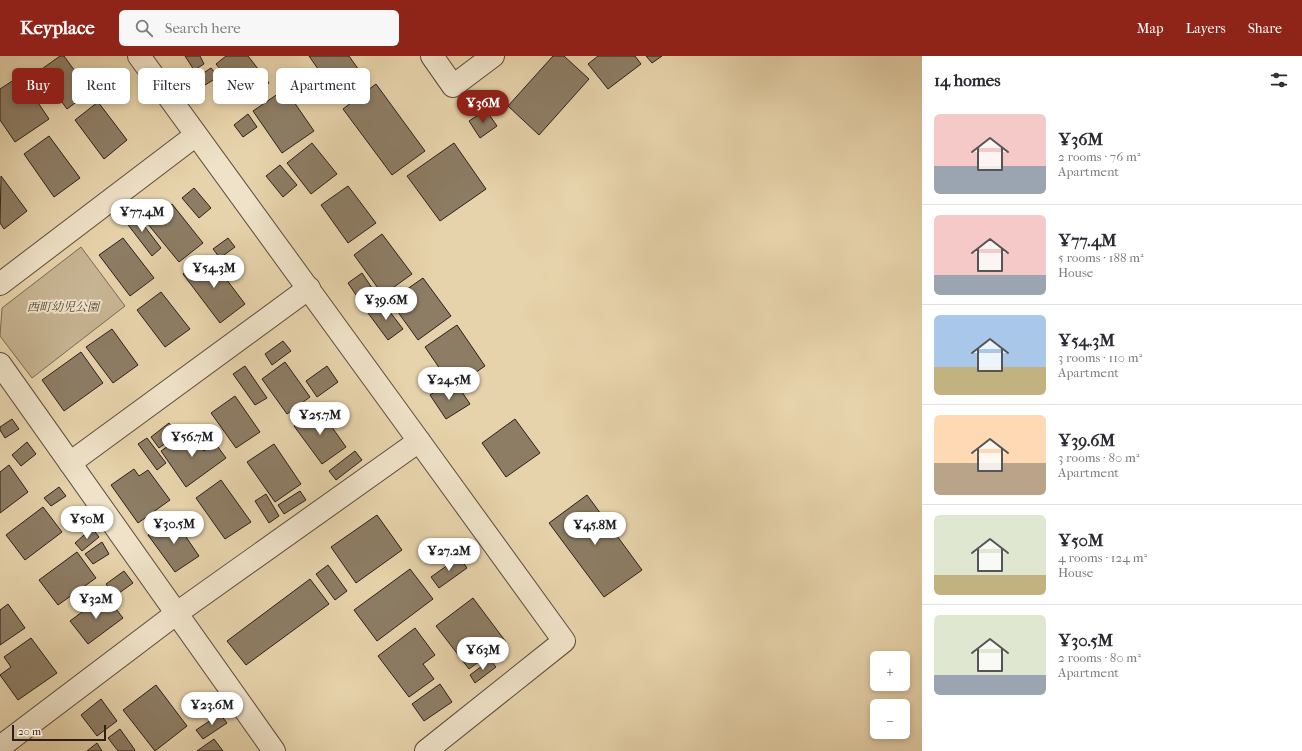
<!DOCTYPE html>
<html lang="en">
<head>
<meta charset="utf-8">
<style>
	:root { --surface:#fff; --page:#f7f7f7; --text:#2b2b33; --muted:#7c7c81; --line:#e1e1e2; --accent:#8f2418 }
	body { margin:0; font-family:"IM FELL French Canon","Noto Serif JP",serif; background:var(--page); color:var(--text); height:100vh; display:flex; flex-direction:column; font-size:15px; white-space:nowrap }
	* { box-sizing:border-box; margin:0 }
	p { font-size:13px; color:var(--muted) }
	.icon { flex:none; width:22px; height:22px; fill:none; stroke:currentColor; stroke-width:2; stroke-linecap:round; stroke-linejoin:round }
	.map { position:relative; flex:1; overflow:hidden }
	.panel { display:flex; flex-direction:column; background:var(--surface); width:380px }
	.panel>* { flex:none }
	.guide { position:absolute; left:12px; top:12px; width:380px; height:36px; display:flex; gap:8px }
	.controls { position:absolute; left:870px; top:595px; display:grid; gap:8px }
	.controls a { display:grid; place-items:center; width:40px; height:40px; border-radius:6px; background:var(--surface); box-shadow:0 2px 6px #0003; font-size:20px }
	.scale { position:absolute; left:12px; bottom:10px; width:94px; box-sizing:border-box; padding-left:4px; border:2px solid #2c1f19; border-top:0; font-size:11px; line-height:14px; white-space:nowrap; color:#2c1f19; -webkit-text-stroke:3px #efe2c8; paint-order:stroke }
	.price { position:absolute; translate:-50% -34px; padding:0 9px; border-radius:14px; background:#fff; color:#222; font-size:13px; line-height:26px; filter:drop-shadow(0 1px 2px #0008) }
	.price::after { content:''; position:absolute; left:50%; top:24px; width:12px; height:9px; margin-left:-6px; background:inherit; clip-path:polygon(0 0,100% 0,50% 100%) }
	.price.selected { background:var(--accent); color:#fff }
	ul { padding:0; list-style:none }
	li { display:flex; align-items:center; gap:12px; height:100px; padding:0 12px }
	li+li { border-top:1px solid var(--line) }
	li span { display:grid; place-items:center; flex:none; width:112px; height:80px; border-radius:6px; color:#555 }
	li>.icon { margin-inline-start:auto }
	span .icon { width:48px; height:48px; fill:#fffc; stroke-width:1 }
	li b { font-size:17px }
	h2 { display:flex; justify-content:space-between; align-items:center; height:48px; padding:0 12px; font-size:17px }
	.chip { padding:0 14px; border-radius:6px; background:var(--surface); box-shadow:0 2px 6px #0003; font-size:14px; line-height:36px }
	.chip.selected { background:var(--accent); color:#fff }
	header { display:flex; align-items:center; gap:24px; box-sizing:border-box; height:56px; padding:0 20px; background:var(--accent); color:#fff }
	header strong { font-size:19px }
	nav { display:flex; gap:22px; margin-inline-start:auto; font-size:14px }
	.search { width:280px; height:36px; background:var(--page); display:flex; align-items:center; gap:10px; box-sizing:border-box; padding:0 14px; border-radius:6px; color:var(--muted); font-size:15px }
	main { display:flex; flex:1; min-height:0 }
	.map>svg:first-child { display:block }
	.green { fill:#c7b492; stroke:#7a6a56 }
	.building { fill:#8d7d65; stroke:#2c1f19 }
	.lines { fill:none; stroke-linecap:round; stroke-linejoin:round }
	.minor-casing { stroke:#5b4c3e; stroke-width:24 }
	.minor { stroke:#efe2c8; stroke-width:22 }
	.labels { text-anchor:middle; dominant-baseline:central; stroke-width:4; stroke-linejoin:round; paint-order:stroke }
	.park-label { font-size:12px; font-style:italic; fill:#534437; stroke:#efe2c8 }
</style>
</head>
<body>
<header>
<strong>Keyplace</strong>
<div class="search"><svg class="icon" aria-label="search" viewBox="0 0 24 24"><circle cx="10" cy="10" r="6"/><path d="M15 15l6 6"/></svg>Search here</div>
<nav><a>Map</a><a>Layers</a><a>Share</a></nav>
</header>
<main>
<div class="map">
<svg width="922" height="695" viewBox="0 0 922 695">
	<rect width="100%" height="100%" fill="#e7d3ab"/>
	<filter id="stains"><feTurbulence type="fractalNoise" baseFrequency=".005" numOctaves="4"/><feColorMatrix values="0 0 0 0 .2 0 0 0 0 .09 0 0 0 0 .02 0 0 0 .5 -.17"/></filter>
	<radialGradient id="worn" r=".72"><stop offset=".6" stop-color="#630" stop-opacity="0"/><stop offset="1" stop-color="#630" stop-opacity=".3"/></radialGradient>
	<!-- green -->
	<path class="green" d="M81,191L125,250L32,322L0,280L2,252Z"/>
	<!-- building -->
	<g class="building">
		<path d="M60,0H64L90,36L67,53L39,15Z"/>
		<path d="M185,0H200L204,8L194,14Z"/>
		<path d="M226,0H248L269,27L246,45L216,8Z"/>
		<path d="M309,0H349L361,17L334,36Z"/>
		<path d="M553,0H564L589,23L539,79L508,50Z"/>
		<path d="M598,0H635L641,8L608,33L588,8Z"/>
		<path d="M646,0H662L652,7Z"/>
		<path d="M211,12L218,21L205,29L199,20Z"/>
		<path d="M20,20L49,63L15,86L0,64V33Z"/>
		<path d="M376,28L425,95L392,119L343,53Z"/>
		<path d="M285,33L314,75L282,97L253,55Z"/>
		<path d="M98,46L127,84L104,103L75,64Z"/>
		<path d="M486,54L497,70L480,82L469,65Z"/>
		<path d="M248,58L257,71L243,81L234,69Z"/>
		<path d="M49,80L80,122L54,141L24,98Z"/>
		<path d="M312,87L337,118L311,138L287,107Z"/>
		<path d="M454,87L486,133L440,165L407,120Z"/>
		<path d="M280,109L297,129L283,141L266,120Z"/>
		<path d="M1,120L27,155L4,173L0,167Z"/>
		<path d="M348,130L376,167L348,187L321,149Z"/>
		<path d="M194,132L211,152L199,162L182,142Z"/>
		<path d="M172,148L203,187L179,206L147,167Z"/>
		<path d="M132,154L161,192L152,200L122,161Z"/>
		<path d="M382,178L412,218L383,239L354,199Z"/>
		<path d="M123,182L154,222L130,240L99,199Z"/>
		<path d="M228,182L235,191L220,202L213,193Z"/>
		<path d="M208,199L245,248L220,267L183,218Z"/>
		<path d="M362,217L372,232L358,242L348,227Z"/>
		<path d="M423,222L451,260L418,284L390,245Z"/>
		<path d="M161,236L190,273L165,291L137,254Z"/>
		<path d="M383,247L403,273L388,284L368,257Z"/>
		<path d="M457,269L485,310L453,332L425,291Z"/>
		<path d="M112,273L138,309L113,327L86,291Z"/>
		<path d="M283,285L291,295L272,309L265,298Z"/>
		<path d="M81,296L103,327L64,355L42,324Z"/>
		<path d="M285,306L310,341L287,358L262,323Z"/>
		<path d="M245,310L267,342L255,349L233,318Z"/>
		<path d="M327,310L338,326L317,341L306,325Z"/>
		<path d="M445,329L452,339L460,333L470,348L446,363L430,339Z"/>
		<path d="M235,340L260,376L236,392L211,357Z"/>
		<path d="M319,353L346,391L322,408L294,370Z"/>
		<path d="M12,363L19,373L5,382L0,374V371Z"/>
		<path d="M515,363L540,397L506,421L482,387Z"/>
		<path d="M169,367L178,378L159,392L151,381Z"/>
		<path d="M189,375L204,395L215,387L226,402L186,431L161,395Z"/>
		<path d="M147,382L166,407L157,414L138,388Z"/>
		<path d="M27,386L36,398L21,410L12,399Z"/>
		<path d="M274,388L301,428L275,446L247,406Z"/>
		<path d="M355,395L362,404L336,424L329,415Z"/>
		<path d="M9,409L28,436L0,457V416Z"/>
		<path d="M134,413L139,420L148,414L170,444L138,467L111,429Z"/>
		<path d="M221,424L251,466L225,483L196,442Z"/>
		<path d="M59,431L66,440L51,450L44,442Z"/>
		<path d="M300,435L306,444L284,458L278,449Z"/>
		<path d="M266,438L279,460L269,467L255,445Z"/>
		<path d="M587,439L642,514L604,541L549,467Z"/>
		<path d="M43,451L62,476L25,504L6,479Z"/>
		<path d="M377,459L402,494L356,527L331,491Z"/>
		<path d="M173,462L199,500L175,516L148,479Z"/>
		<path d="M92,472L99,481L82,495L75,487Z"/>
		<path d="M102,486L109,498L93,508L85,498Z"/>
		<path d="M77,496L96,522L58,549L39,524Z"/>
		<path d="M459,501L467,512L439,532L431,521Z"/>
		<path d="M328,509L347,535L335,544L316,518Z"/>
		<path d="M410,513L433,543L377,585L354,554Z"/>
		<path d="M124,515L133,527L115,540L106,528Z"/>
		<path d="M310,523L329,548L246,609L227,585Z"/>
		<path d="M105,539L123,562L88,588L70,565Z"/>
		<path d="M473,542L506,586L469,613L436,570Z"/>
		<path d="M8,548L25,572L0,589V554Z"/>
		<path d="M415,572L435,599L423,608L434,623L409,641L378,600Z"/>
		<path d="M31,582L57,617L18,644L0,619L11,611L4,601Z"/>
		<path d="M490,604L496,611L475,627L470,619Z"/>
		<path d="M440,628L452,646L424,665L412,648Z"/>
		<path d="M156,629L187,670L155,695L123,654Z"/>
		<path d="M101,643L117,665L97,680L81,659Z"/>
		<path d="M220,658L227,667L203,683L196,674Z"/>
		<path d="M120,673L135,694L134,695H118L108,682Z"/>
		<path d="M214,683L223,695H197Z"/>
		<path d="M97,687L102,695H87Z"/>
	</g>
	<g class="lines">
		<!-- minor casing -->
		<g class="minor-casing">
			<g id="minor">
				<path d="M432,0L453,30L493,0"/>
				<path d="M0,228L196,79"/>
				<path d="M0,308L274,695"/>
				<path d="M419,385L564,585L426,695"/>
				<path d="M70,407L309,232"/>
				<path d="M0,691L177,557L419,385L139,0"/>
			</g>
		</g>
		<!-- minor -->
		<use href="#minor" class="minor"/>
	</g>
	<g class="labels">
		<!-- park labels -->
		<g class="park-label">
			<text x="63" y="251">西町幼児公園</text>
		</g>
	</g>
	<rect width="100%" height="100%" filter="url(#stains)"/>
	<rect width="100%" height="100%" fill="url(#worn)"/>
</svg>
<div class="controls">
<a>+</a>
<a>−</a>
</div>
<div class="scale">20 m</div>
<b class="price selected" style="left:483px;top:68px">¥36M</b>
<b class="price" style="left:142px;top:177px">¥77.4M</b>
<b class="price" style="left:214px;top:233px">¥54.3M</b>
<b class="price" style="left:386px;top:265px">¥39.6M</b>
<b class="price" style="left:449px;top:345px">¥24.5M</b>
<b class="price" style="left:320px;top:380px">¥25.7M</b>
<b class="price" style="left:192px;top:402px">¥56.7M</b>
<b class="price" style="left:87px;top:484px">¥50M</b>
<b class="price" style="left:174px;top:489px">¥30.5M</b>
<b class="price" style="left:595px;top:490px">¥45.8M</b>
<b class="price" style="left:449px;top:516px">¥27.2M</b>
<b class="price" style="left:96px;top:564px">¥32M</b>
<b class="price" style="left:483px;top:615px">¥63M</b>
<b class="price" style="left:212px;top:670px">¥23.6M</b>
<div class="guide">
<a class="chip selected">Buy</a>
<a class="chip">Rent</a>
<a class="chip">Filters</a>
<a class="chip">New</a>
<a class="chip">Apartment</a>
</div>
</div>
<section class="panel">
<h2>14 homes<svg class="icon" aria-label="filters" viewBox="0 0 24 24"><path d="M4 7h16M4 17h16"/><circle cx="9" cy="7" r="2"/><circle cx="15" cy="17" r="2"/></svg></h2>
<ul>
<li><span style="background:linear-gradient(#f6c9c9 65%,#9aa5b1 0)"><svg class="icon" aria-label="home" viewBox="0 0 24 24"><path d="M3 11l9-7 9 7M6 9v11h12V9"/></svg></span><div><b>¥36M</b><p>2 rooms · 76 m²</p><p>Apartment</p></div></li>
<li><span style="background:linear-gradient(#f6c9c9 75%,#9aa5b1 0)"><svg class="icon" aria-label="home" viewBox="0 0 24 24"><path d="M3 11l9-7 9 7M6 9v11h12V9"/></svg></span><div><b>¥77.4M</b><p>5 rooms · 188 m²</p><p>House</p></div></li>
<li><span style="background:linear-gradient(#a9c7e8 65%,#c2b280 0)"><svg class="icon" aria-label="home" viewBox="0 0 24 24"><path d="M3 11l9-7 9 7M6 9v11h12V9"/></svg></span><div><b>¥54.3M</b><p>3 rooms · 110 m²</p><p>Apartment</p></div></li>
<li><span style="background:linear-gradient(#ffd9b3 60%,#b9a48a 0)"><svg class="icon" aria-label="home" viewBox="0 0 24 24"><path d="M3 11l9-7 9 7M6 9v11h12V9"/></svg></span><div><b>¥39.6M</b><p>3 rooms · 80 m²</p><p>Apartment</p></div></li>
<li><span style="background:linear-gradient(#dfe7d0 75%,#c2b280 0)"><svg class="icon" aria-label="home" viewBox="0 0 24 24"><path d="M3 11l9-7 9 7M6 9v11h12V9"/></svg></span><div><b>¥50M</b><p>4 rooms · 124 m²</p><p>House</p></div></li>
<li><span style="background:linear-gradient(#dfe7d0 75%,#9aa5b1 0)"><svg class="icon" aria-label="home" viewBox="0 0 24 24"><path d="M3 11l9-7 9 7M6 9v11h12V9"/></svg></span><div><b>¥30.5M</b><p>2 rooms · 80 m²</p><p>Apartment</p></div></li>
</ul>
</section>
</main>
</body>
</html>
